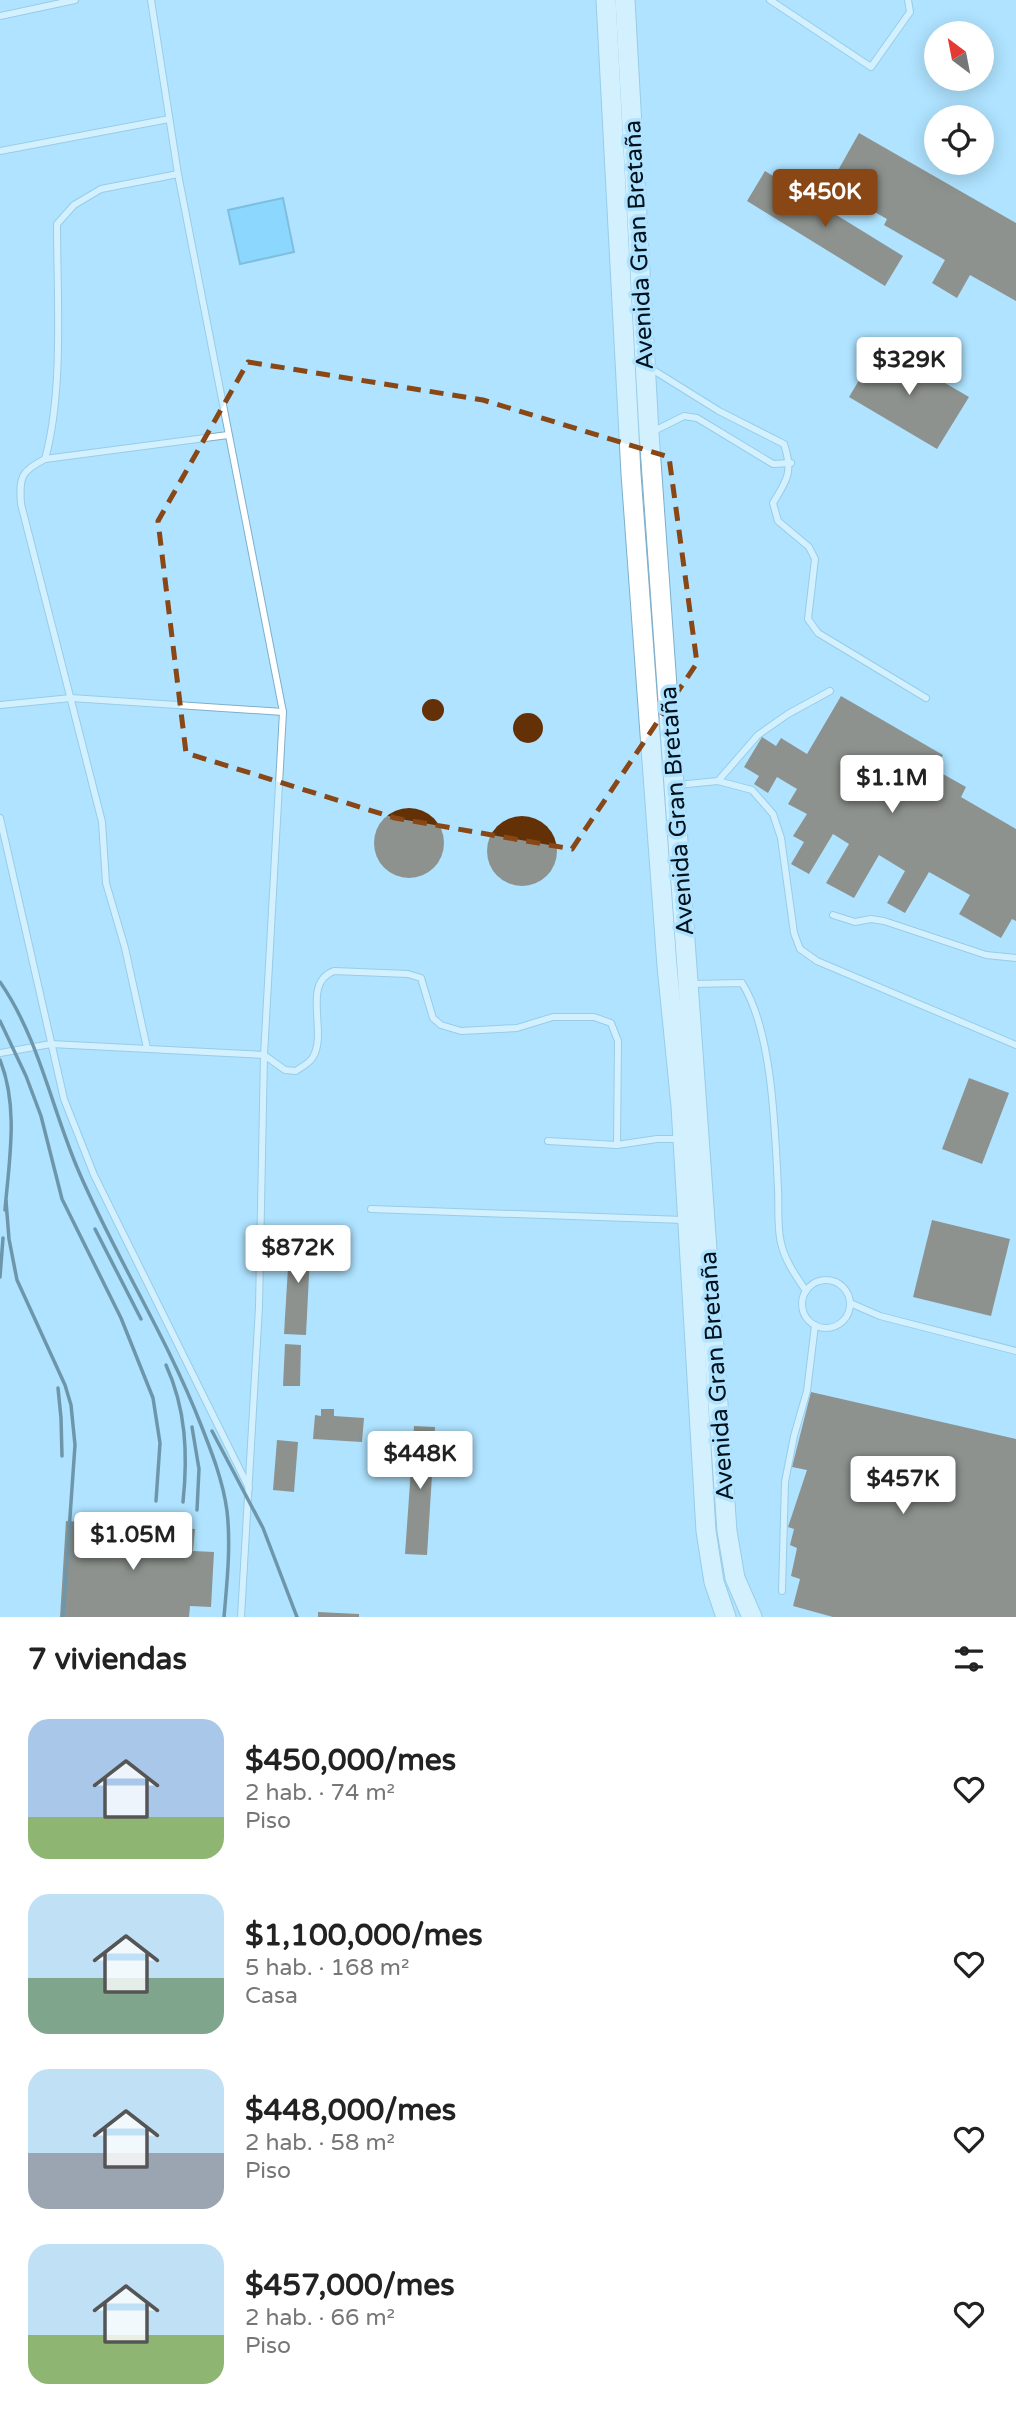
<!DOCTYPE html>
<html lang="es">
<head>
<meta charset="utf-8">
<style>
	:root { --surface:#fff; --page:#f6f6f6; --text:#222; --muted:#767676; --accent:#894716 }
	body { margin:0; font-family:"Varela Round",sans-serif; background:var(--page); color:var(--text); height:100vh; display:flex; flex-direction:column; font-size:26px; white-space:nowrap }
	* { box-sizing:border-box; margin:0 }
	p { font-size:23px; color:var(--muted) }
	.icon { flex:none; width:38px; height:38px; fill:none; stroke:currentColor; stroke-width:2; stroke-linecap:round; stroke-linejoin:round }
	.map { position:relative; height:1617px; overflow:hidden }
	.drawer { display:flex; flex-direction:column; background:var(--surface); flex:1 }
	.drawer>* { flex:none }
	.needle { width:46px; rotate:328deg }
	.controls { position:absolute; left:924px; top:21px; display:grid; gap:14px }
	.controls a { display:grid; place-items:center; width:70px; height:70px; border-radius:50%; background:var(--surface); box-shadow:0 4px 18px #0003; font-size:35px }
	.price { position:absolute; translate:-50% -60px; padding:0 16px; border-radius:7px; background:#fff; color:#222; font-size:23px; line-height:46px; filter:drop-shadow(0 2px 4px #0008) }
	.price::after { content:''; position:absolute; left:50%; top:42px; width:21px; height:16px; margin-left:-10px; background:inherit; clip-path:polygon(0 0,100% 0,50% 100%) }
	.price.selected { background:var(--accent); color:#fff }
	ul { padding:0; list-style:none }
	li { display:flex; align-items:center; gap:21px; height:175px; padding:0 28px }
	li span { display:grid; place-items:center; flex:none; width:196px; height:140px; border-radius:21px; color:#555 }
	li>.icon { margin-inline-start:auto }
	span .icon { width:84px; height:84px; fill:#fffc; stroke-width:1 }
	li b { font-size:30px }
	h2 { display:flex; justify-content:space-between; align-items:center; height:84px; padding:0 28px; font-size:30px }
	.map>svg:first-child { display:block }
	.water { fill:#60c8fb; stroke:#4491b8; stroke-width:2 }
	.building { fill:#643006 }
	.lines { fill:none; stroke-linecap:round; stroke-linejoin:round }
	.service-casing { stroke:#7dafca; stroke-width:8 }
	.primary-casing { stroke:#7dafca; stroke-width:21 }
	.service { stroke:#fff; stroke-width:6 }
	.primary { stroke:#fff; stroke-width:19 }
	.rail { stroke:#213946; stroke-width:3.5 }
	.marked { fill:none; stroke:#894716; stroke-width:5; stroke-dasharray:14 9; stroke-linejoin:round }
	.labels { text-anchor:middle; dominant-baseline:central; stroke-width:7; stroke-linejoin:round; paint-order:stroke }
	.street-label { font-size:24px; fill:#01121c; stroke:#afe3ff }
</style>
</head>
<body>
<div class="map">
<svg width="1016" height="1617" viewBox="0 0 1016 1617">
	<rect width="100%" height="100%" fill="#afe3ff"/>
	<!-- water -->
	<path class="water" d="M283,198L294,252L240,264L228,210Z"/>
	<!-- building -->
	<g class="building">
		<path d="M859,133L1016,223V301L970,275L957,298L932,283L945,260L884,225L887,219L841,193L848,181L836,174Z"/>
		<path d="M765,171L903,256L885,286L747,201Z"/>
		<path d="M880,345L969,397L937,449L849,397Z"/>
		<path d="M841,696L943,755L934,769L966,787L961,797L1016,829V921L1012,919L1001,938L959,914L970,895L929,872L905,913L887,903L905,871L879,855L854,898L826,883L849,844L833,834L809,874L791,864L804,842L793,836L807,814L788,804L797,789L777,777L768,793L754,784L759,776L744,767L762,737L776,746L781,738L807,754Z"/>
		<circle cx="433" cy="710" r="11"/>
		<circle cx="528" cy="728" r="15"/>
		<circle cx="409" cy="843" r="35"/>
		<circle cx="522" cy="851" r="35"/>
		<path d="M969,1078L1009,1093L982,1164L942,1149Z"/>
		<path d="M932,1220L1010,1239L991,1316L913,1297Z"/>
		<path d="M290,1234L311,1235L306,1335L284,1334Z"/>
		<path d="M285,1344L301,1345L300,1386H283Z"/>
		<path d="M811,1392L1016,1439V1617H833L793,1606L800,1579L791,1576L797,1548L790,1545L794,1529L788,1527L807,1470L792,1467Z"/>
		<path d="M321,1409H334V1416L364,1418L362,1442L313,1439L315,1415L321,1416Z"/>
		<path d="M414,1426L435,1427L427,1555L405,1554Z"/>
		<path d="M277,1440L298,1442L294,1492L273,1490Z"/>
		<path d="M66,1521L195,1529L193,1551L214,1552L211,1607L190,1606L189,1617H60Z"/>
		<path d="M318,1612L359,1614V1617H318Z"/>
	</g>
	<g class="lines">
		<!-- service casing -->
		<g class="service-casing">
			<g id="service">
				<path d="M151,0L178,174L283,712L264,1055L259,1307L241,1617"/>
				<path d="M770,0L871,67L910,12L908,0"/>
				<path d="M0,16L75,0"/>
				<path d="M0,151L169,119"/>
				<path d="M650,368L719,411L784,444C793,471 788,479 773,503L778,521L809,547L815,559L808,619L818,633L926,698"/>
				<path d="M652,432L684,416L697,418L773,464L791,463"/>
				<path d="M45,459C64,391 57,295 57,224L74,205L101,189L178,174"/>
				<path d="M0,705L71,698L283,712"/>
				<path d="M718,781L758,735L788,714L830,691"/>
				<path d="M677,785L718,781L752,790L773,814L781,838L794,933L800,949L817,961L1016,1045"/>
				<path d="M0,818L64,1099L94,1175L249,1488"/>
				<path d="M833,915L855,922L871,919L884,921L986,955L1016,958"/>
				<path d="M692,984L742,983C773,1032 775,1132 778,1189C779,1206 777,1227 781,1243C785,1261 796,1276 806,1291"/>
				<path d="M147,1048L125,948L106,883L102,822L21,504C19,477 21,471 45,459L228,435"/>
				<path d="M0,1053L51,1044L264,1055L285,1070L296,1071C301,1067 310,1063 313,1057C328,1032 301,983 334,971L408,974L421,978L433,1018L441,1025L461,1031L517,1028L553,1017H594L611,1023L618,1041L617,1145"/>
				<path d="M548,1141L617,1145L657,1139H682"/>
				<path d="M371,1209L684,1220"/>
				<circle cx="826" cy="1304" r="24"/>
				<path d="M850,1303L880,1316L1016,1351"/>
				<path d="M782,1591L785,1482L794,1436L807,1391L815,1325"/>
			</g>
		</g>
		<!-- primary casing -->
		<g class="primary-casing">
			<g id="primary">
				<path d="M606,0L631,474L667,966L681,1106L706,1531L714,1582L726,1617"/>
				<path d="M625,0L649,433L727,1531L735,1578L752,1617"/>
			</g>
		</g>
		<!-- service -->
		<use href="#service" class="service"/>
		<!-- primary -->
		<use href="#primary" class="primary"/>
		<!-- rail -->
		<g class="rail">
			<path d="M0,982C39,1038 52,1110 79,1172C116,1258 167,1337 201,1425C212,1453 223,1481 227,1511C231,1546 227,1582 224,1617"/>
			<path d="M0,1021L26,1076L41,1116L62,1199L121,1318L153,1398L160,1443L156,1501"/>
			<path d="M0,1060C19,1107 9,1161 5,1210"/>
			<path d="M6,1201L9,1239L17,1280L65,1385L71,1405L75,1445L63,1617"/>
			<path d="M95,1229L141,1319"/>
			<path d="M0,1277L3,1238"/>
			<path d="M166,1365C186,1409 188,1454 183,1502"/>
			<path d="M58,1388L61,1418L62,1456"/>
			<path d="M192,1427L199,1469L197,1510"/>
			<path d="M212,1431L263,1528L297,1617"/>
		</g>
	</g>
	<!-- marked area -->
	<path d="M0 0H1016V1617H0ZM248,362L483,400L669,457L697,663L572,849L395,818L186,753L158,521Z" fill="#afe3ff" fill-opacity=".55" fill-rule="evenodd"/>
	<path class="marked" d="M248,362L483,400L669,457L697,663L572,849L395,818L186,753L158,521Z"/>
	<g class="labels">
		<!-- street labels -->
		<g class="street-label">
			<text transform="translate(639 245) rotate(-93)">Avenida Gran Bretaña</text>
			<text transform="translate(677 811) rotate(-94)">Avenida Gran Bretaña</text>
			<text transform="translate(717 1376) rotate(-94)">Avenida Gran Bretaña</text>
		</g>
	</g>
</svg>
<div class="controls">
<a><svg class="needle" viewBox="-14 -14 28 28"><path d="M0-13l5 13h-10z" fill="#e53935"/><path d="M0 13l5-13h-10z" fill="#767676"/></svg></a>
<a><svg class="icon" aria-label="locate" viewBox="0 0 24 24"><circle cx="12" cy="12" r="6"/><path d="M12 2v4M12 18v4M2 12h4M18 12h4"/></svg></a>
</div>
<b class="price selected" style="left:825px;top:229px">$450K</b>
<b class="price" style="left:909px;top:397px">$329K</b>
<b class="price" style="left:892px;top:815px">$1.1M</b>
<b class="price" style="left:298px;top:1285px">$872K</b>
<b class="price" style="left:420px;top:1491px">$448K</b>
<b class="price" style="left:903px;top:1516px">$457K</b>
<b class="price" style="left:133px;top:1572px">$1.05M</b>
</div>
<section class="drawer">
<h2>7 viviendas<svg class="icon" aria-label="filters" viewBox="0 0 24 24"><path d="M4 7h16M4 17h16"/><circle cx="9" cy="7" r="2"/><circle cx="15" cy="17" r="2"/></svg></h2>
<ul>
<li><span style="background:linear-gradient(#a9c7e8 70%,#8fb573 0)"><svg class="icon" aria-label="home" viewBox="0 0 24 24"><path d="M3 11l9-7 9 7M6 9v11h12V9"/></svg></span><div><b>$450,000/mes</b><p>2 hab. · 74 m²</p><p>Piso</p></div><svg class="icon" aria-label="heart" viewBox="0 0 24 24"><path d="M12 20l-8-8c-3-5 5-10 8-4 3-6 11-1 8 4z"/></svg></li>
<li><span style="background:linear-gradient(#bfe0f5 60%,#7fa58c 0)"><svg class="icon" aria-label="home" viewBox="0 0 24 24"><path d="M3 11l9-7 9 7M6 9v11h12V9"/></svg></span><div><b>$1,100,000/mes</b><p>5 hab. · 168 m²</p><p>Casa</p></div><svg class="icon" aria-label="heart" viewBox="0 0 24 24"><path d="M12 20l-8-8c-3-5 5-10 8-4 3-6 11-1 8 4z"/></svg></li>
<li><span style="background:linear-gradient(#bfe0f5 60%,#9aa5b1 0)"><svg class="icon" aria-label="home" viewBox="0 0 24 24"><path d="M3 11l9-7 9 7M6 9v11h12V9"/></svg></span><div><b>$448,000/mes</b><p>2 hab. · 58 m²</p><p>Piso</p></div><svg class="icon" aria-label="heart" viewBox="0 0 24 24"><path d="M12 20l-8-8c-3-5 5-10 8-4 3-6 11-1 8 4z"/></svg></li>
<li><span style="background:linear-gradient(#bfe0f5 65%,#8fb573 0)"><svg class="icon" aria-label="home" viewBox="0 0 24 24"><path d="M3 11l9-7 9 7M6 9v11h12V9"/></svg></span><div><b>$457,000/mes</b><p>2 hab. · 66 m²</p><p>Piso</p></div><svg class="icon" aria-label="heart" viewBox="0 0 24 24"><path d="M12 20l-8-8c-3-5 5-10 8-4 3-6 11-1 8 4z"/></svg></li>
</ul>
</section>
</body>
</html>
